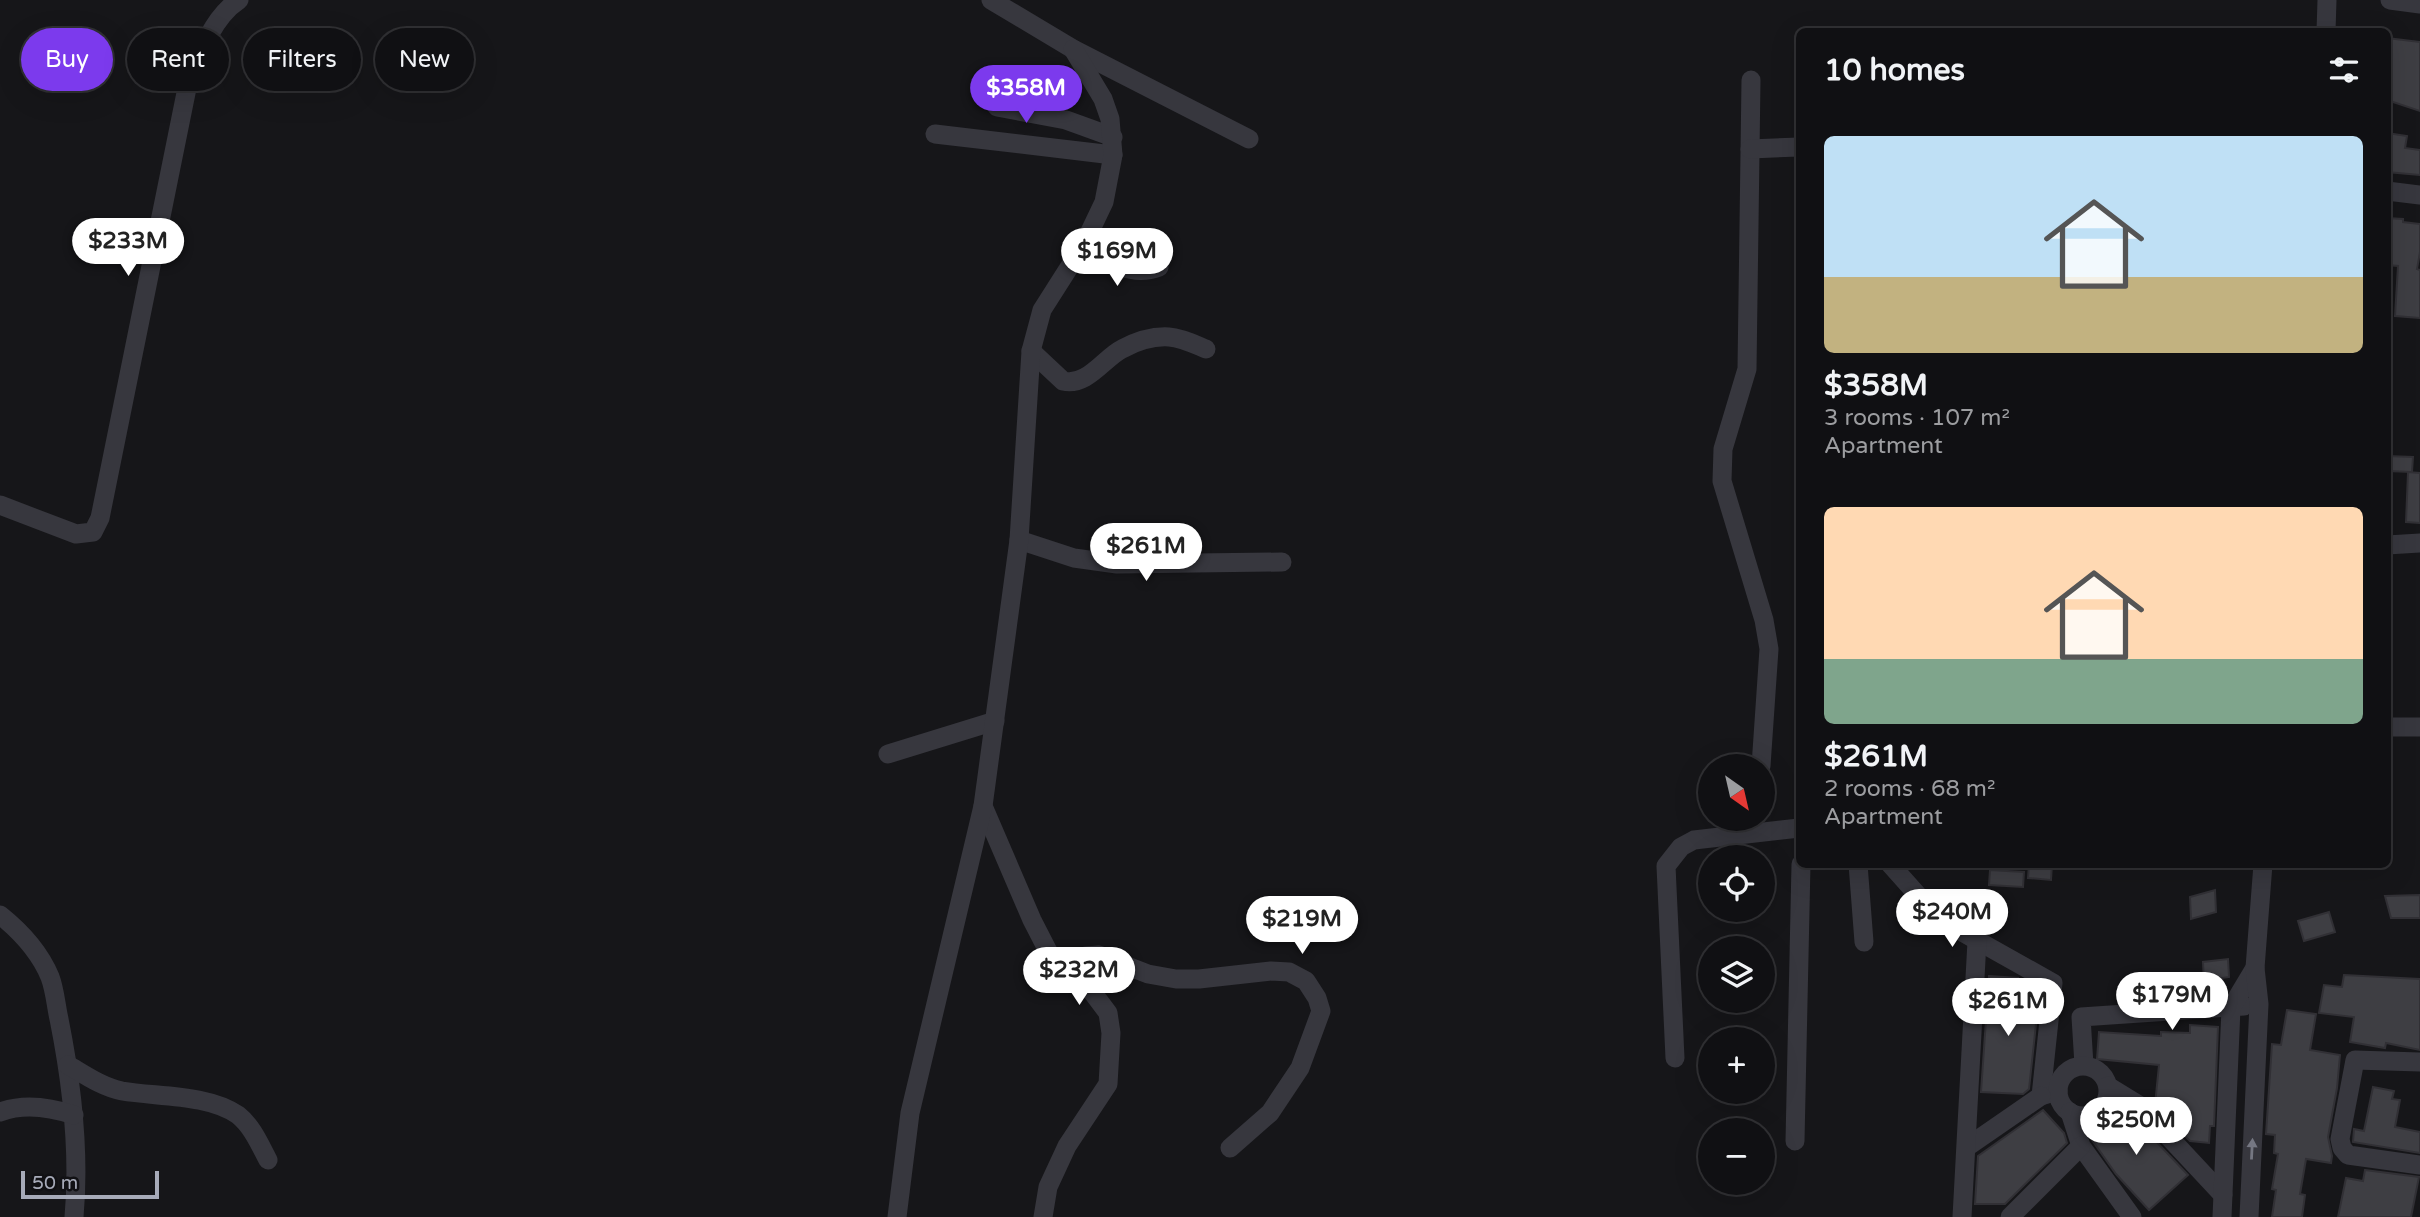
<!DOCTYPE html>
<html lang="en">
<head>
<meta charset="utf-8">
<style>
	:root { --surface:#101013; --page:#19191c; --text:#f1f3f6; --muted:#9c9da0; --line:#303033; --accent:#7c3aed }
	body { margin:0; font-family:"Varela Round",sans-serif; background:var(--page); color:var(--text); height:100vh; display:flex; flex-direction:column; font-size:26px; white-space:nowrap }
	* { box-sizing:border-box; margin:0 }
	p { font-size:23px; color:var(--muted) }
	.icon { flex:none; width:38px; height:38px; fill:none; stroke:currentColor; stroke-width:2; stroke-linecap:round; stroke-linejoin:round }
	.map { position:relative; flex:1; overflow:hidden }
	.details { position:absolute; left:1796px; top:28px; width:595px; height:840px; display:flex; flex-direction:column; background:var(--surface); border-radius:10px; box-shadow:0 7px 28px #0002,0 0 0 2px var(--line) }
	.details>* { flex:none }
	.hud { position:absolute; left:21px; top:28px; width:665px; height:63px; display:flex; gap:14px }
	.needle { width:46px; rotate:146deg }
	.controls { position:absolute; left:1698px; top:754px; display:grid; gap:14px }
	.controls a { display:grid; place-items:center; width:77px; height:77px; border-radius:50%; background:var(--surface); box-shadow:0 7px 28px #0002,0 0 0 2px var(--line); font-size:35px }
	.scale { position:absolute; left:21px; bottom:18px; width:138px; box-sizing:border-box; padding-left:7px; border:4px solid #a7abb9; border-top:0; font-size:19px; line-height:24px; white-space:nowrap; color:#a7abb9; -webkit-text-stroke:5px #111114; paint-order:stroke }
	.price { position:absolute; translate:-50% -60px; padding:0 16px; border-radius:24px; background:#fff; color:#222; font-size:23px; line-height:46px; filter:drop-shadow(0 2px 4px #0008) }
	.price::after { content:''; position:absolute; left:50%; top:42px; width:21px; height:16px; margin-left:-10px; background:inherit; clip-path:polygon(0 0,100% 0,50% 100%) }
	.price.selected { background:var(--accent); color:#fff }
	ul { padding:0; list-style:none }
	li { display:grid; align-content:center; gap:14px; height:371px; padding:0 28px }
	li span { display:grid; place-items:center; height:217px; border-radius:10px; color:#555 }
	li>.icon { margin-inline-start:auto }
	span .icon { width:126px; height:126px; fill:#fffc; stroke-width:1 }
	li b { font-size:30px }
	h2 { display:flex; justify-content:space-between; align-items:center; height:84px; padding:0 28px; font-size:30px }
	.pill { padding:0 24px; border-radius:32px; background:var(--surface); box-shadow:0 7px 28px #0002,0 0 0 2px var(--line); font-size:24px; line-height:63px }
	.pill.selected { background:var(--accent); color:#fff }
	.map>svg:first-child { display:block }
	.building { fill:#3e3e43; stroke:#313035; stroke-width:2 }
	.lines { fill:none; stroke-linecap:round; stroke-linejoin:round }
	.minor { stroke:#37373e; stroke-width:19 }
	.oneway { fill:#757782 }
</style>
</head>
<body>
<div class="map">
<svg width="2420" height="1217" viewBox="0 0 2420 1217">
	<rect width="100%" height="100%" fill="#161619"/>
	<!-- building -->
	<g class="building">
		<path d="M2387,38L2420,42V111L2387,100Z"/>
		<path d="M2387,133L2407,136L2405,148L2420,150V175L2387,172Z"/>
		<path d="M2387,218L2403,219V222L2420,224V252L2417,269L2420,270V318L2395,316L2398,266L2387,265Z"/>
		<path d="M2387,456L2413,457L2412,472L2387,471Z"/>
		<path d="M2408,472L2420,473V523L2406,522Z"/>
		<path d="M2029,864H2052L2051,880L2028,878Z"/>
		<path d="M1990,870L2024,872L2023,887L1989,885Z"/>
		<path d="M2215,890L2216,912L2191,919L2190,897Z"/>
		<path d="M2420,895V918H2391L2385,896Z"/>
		<path d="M2329,912L2335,932L2304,941L2298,921Z"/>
		<path d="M2228,959L2229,977L2222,978L2223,982L2204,985L2203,962Z"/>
		<path d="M2344,975L2420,979V1050L2386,1043L2385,1048L2350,1042L2354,1017L2319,1013L2324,985L2342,987Z"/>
		<path d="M1989,976L2018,978L2016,994L2039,996L2029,1089L2023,1094L1981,1092Z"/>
		<path d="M2287,1010L2316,1014L2310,1050L2340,1055L2337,1088L2328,1137L2332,1156L2331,1163L2306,1159L2300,1194L2305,1195L2302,1217H2272L2276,1190L2272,1189L2278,1154L2274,1153L2275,1135L2266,1134L2272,1044L2281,1045Z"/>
		<path d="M2190,1025L2218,1027L2214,1126H2210L2209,1143L2190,1141L2181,1132L2183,1116L2165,1115L2155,1105L2159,1065L2097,1059L2099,1032L2161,1036V1032L2190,1033Z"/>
		<path d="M2373,1087L2394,1091L2392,1099L2400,1100L2395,1127L2420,1132V1153L2353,1142L2354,1129L2364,1131Z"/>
		<path d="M2115,1105L2131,1115L2188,1175L2149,1210L2116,1174L2092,1140L2089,1130Z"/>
		<path d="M2043,1110L2064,1133L2067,1143L2005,1204H1975L1978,1156Z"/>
		<path d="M2365,1170L2419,1177L2411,1217H2338L2346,1178L2363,1181Z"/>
	</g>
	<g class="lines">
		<!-- minor -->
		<g class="minor">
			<path d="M991,0L1073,49L1249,139"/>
			<path d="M2390,0L2420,4"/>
			<path d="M2326,32L2327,0"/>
			<path d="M1751,80L1747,369L1723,449L1722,481L1764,620L1769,649L1761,766"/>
			<path d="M997,107L1066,120L1113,137"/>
			<path d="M935,134L1113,155"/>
			<path d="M1750,149L1799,147"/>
			<path d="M2387,191L2420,195"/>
			<path d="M1084,244C1108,261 1130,278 1159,267"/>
			<path d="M1031,351L1063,381C1087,387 1104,358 1122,349C1137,341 1153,336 1169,337C1182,338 1194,344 1206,349"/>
			<path d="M0,505L76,534L93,532L100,518L187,88C198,59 211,18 239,0"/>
			<path d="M1019,540L1074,558L1117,564L1282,562"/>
			<path d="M2387,545L2420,543"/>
			<path d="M2387,727H2420"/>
			<path d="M888,754L995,721"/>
			<path d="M983,806L1032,920L1050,955L1093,993L1108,1013L1111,1033L1108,1084L1067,1146L1048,1187L1043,1217"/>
			<path d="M1858,864L1864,942"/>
			<path d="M1890,864L1939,919L2053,983L2041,1096L2058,1091"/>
			<path d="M0,915C20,931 40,953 50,977C55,990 56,1006 59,1019C72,1084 80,1151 74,1217"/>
			<path d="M1064,967L1086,956L1099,955L1148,974L1176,979H1199L1271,971L1289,972L1306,981L1317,998L1321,1011L1300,1068L1270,1113L1230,1148"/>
			<path d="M1675,1058L1666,866L1681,847L1694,840L1799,828"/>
			<path d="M2420,1062L2355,1060L2340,1139L2342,1148L2348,1155L2420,1165"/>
			<path d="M68,1065C85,1075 102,1087 122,1091C157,1097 208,1094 238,1115C252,1126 260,1145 268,1160"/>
			<path d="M2084,1065L2081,1017L2244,1006"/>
			<circle cx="2083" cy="1091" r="25"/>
			<path d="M2108,1086L2139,1105L2223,1195"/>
			<path d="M0,1112C24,1103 50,1107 74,1115"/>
			<path d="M2070,1112L2081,1146L2132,1217"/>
			<path d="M1795,1141L1801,864"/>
			<path d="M1967,1147L2041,1096"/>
			<path d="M897,1217L910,1113L983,806L1019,540L1031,351L1042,310L1084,244L1104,202L1113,155L1110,119L1103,99L1073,49"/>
			<path d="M1962,1217L1977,941"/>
			<path d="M2010,1217L2081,1146"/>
			<path d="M2222,1217L2231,1008L2255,968"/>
			<path d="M2249,1217L2259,1004L2255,968L2263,864"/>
		</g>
	</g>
	<!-- one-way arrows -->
	<defs><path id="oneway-solid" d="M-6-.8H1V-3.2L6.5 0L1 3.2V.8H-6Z" transform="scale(1.75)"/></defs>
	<use class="oneway" href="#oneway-solid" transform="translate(2252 1149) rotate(-87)"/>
</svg>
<div class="controls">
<a><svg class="needle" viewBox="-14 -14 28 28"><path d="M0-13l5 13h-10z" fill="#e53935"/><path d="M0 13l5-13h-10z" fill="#9c9da0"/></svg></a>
<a><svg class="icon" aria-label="locate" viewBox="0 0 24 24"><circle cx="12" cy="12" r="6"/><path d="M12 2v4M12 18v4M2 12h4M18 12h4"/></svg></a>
<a><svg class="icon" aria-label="layers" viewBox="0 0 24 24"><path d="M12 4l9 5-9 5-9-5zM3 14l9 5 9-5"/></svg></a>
<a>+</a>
<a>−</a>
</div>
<div class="scale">50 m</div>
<b class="price selected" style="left:1026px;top:125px">$358M</b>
<b class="price" style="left:128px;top:278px">$233M</b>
<b class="price" style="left:1117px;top:288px">$169M</b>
<b class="price" style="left:1146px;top:583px">$261M</b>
<b class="price" style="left:1952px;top:949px">$240M</b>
<b class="price" style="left:1302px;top:956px">$219M</b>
<b class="price" style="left:1079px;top:1007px">$232M</b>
<b class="price" style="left:2172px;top:1032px">$179M</b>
<b class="price" style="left:2008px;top:1038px">$261M</b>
<b class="price" style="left:2136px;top:1157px">$250M</b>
<div class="hud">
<a class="pill selected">Buy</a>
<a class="pill">Rent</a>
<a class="pill">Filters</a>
<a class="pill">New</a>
</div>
<section class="details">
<h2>10 homes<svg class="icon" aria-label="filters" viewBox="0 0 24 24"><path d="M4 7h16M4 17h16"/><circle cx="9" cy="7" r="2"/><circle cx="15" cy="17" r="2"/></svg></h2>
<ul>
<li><span style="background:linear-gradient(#bfe0f5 65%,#c2b280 0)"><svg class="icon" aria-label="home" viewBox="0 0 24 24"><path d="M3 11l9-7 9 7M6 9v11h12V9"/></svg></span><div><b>$358M</b><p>3 rooms · 107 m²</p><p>Apartment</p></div></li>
<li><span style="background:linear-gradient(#ffd9b3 70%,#7fa58c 0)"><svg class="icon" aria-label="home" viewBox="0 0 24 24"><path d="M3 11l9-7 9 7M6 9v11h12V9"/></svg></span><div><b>$261M</b><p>2 rooms · 68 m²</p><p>Apartment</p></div></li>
</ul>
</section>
</div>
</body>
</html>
